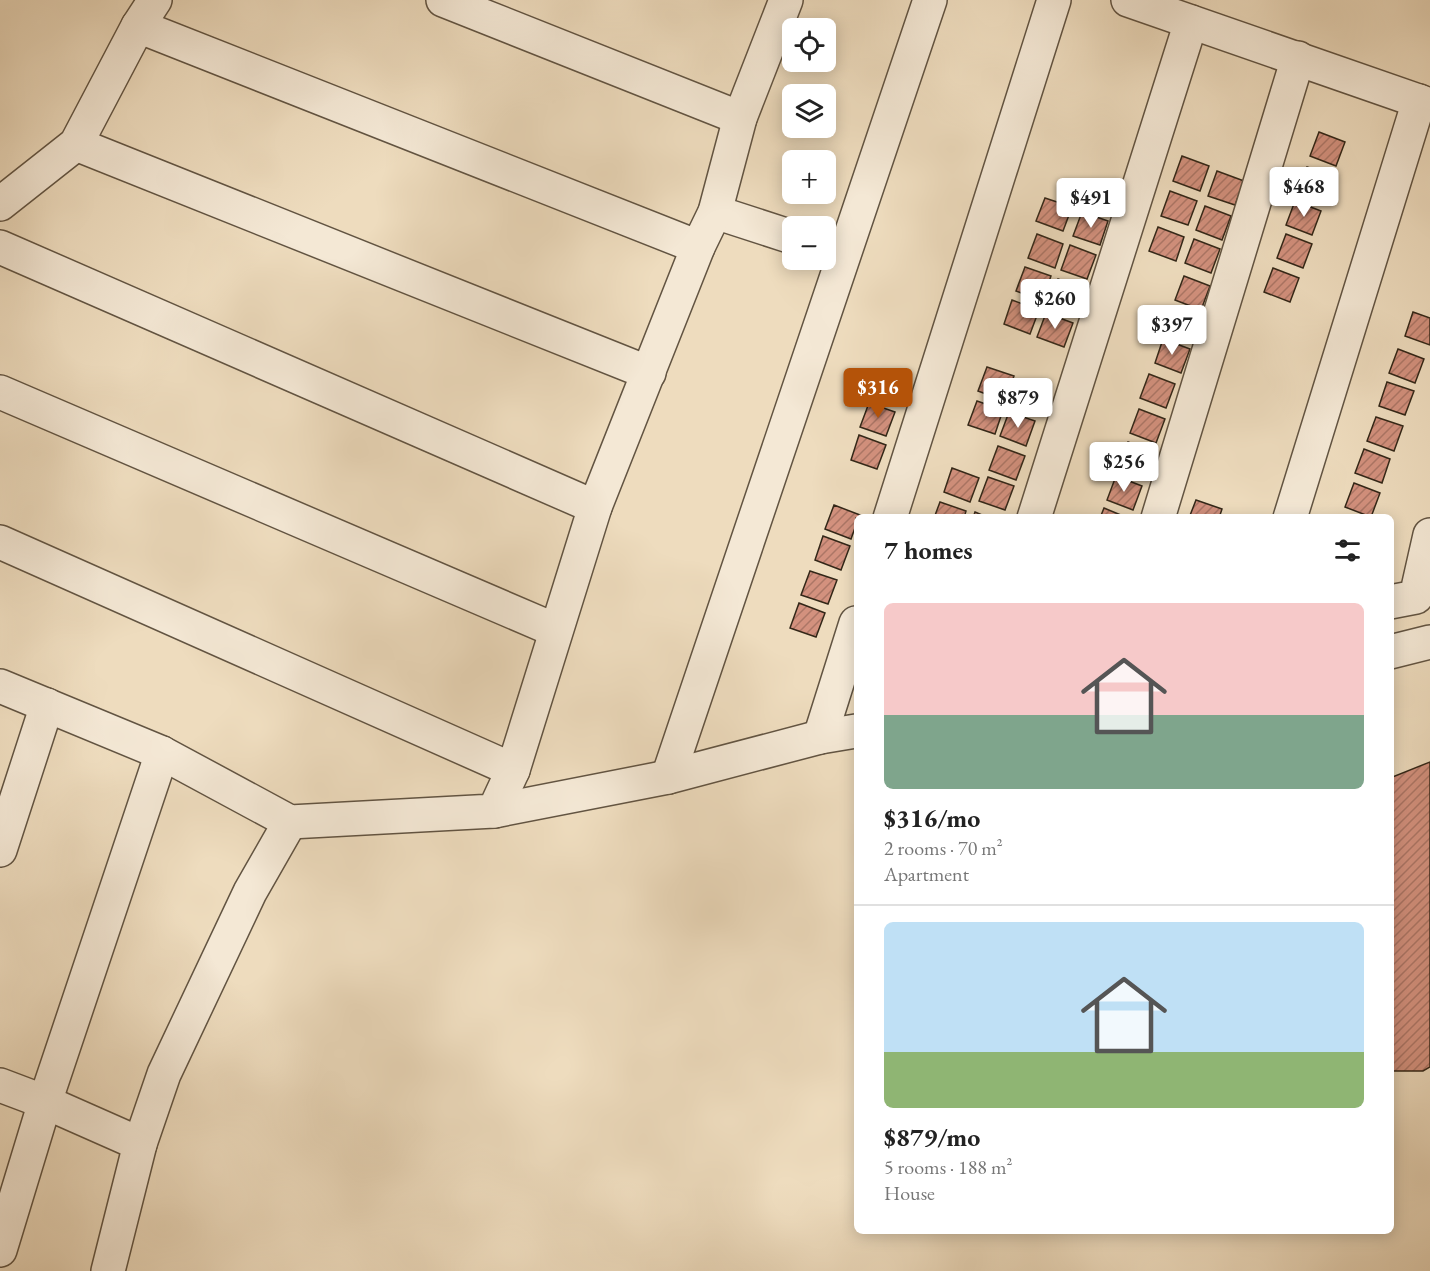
<!DOCTYPE html>
<html lang="en">
<head>
<meta charset="utf-8">
<style>
	:root { --surface:#fff; --page:#f2f2f2; --text:#222; --muted:#767676; --line:#e0e0e0; --accent:#b45309 }
	body { margin:0; font-family:"EB Garamond",serif; background:var(--page); color:var(--text); height:100vh; display:flex; flex-direction:column; font-size:22px; white-space:nowrap }
	* { box-sizing:border-box; margin:0 }
	p { font-size:20px; color:var(--muted) }
	.icon { flex:none; width:33px; height:33px; fill:none; stroke:currentColor; stroke-width:2; stroke-linecap:round; stroke-linejoin:round }
	.map { position:relative; flex:1; overflow:hidden }
	.details { position:absolute; left:854px; top:514px; width:540px; height:720px; display:flex; flex-direction:column; background:var(--surface); border-radius:9px; box-shadow:0 3px 15px #0003 }
	.details>* { flex:none }
	.buttons { position:absolute; left:782px; top:18px; display:grid; gap:12px }
	.buttons a { display:grid; place-items:center; width:54px; height:54px; border-radius:9px; background:var(--surface); box-shadow:0 3px 15px #0003; font-size:30px }
	.price { position:absolute; translate:-50% -51px; padding:0 14px; border-radius:6px; background:#fff; color:#222; font-size:20px; line-height:39px; filter:drop-shadow(0 2px 3px #0008) }
	.price::after { content:''; position:absolute; left:50%; top:36px; width:18px; height:14px; margin-left:-9px; background:inherit; clip-path:polygon(0 0,100% 0,50% 100%) }
	.price.selected { background:var(--accent); color:#fff }
	ul { padding:0; list-style:none }
	li { display:grid; align-content:center; gap:12px; height:318px; padding:0 30px }
	li+li { border-top:2px solid var(--line) }
	li span { display:grid; place-items:center; height:186px; border-radius:9px; color:#555 }
	li>.icon { margin-inline-start:auto }
	span .icon { width:108px; height:108px; fill:#fffc; stroke-width:1 }
	li b { font-size:26px }
	h2 { display:flex; justify-content:space-between; align-items:center; height:72px; padding:0 30px; font-size:26px }
	.map>svg:first-child { display:block }
	.building { fill:url(#building-hatch); stroke:#332718; stroke-width:1.5 }
	.lines { fill:none; stroke-linecap:round; stroke-linejoin:round }
	.minor-casing { stroke:#625442; stroke-width:36 }
	.minor { stroke:#f4e8d5; stroke-width:33 }
</style>
</head>
<body>
<div class="map">
<svg width="1430" height="1271" viewBox="0 0 1430 1271">
	<defs>
		<pattern id="building-hatch" width="6" height="6" patternUnits="userSpaceOnUse" patternTransform="scale(1.5)"><rect width="6" height="6" fill="#d3917e"/><path d="M-1 1l2-2M0 6l6-6M5 7l2-2" fill="none" stroke="#ac7666"/></pattern>
	</defs>
	<rect width="100%" height="100%" fill="#eedcbe"/>
	<filter id="stains"><feTurbulence type="fractalNoise" baseFrequency=".00333" numOctaves="4"/><feColorMatrix values="0 0 0 0 .2 0 0 0 0 .09 0 0 0 0 .02 0 0 0 .5 -.17"/></filter>
	<radialGradient id="worn" r=".72"><stop offset=".6" stop-color="#630" stop-opacity="0"/><stop offset="1" stop-color="#630" stop-opacity=".3"/></radialGradient>
	<!-- building -->
	<g class="building">
		<path d="M1319,132L1345,142L1336,166L1310,156Z"/>
		<path d="M1182,156L1209,166L1200,191L1173,181Z"/>
		<path d="M1307,167L1334,176L1325,200L1298,191Z"/>
		<path d="M1217,171L1244,181L1235,205L1208,196Z"/>
		<path d="M1170,191L1197,201L1188,225L1161,216Z"/>
		<path d="M1045,198L1072,207L1063,231L1036,221Z"/>
		<path d="M1295,201L1321,211L1312,235L1286,225Z"/>
		<path d="M1205,206L1231,216L1222,240L1196,230Z"/>
		<path d="M1082,212L1108,221L1100,245L1073,236Z"/>
		<path d="M1158,227L1184,237L1176,261L1149,251Z"/>
		<path d="M1037,234L1063,244L1055,268L1028,258Z"/>
		<path d="M1286,234L1312,244L1303,268L1277,258Z"/>
		<path d="M1194,239L1220,249L1211,273L1185,263Z"/>
		<path d="M1070,245L1096,255L1087,279L1061,270Z"/>
		<path d="M1025,267L1051,276L1042,301L1016,291Z"/>
		<path d="M1273,268L1299,278L1290,302L1264,292Z"/>
		<path d="M1184,276L1210,286L1201,310L1175,300Z"/>
		<path d="M1058,279L1084,289L1075,313L1049,303Z"/>
		<path d="M1012,300L1039,310L1030,334L1004,324Z"/>
		<path d="M1172,306L1198,315L1190,339L1163,330Z"/>
		<path d="M1413,312L1430,318V345L1405,336Z"/>
		<path d="M1046,313L1073,323L1064,347L1037,337Z"/>
		<path d="M1163,339L1190,349L1181,373L1155,363Z"/>
		<path d="M1398,349L1424,359L1415,383L1389,373Z"/>
		<path d="M987,367L1014,376L1005,401L978,391Z"/>
		<path d="M1149,374L1175,384L1166,408L1140,398Z"/>
		<path d="M1023,380L1049,389L1040,413L1014,404Z"/>
		<path d="M1387,382L1414,391L1405,415L1379,406Z"/>
		<path d="M977,401L1003,410L995,434L968,425Z"/>
		<path d="M869,403L895,412L886,436L860,427Z"/>
		<path d="M1139,409L1165,419L1156,443L1130,433Z"/>
		<path d="M1009,412L1035,421L1026,446L1000,436Z"/>
		<path d="M1376,417L1403,426L1394,451L1367,441Z"/>
		<path d="M859,435L886,445L877,469L851,460Z"/>
		<path d="M1128,442L1154,452L1145,476L1119,466Z"/>
		<path d="M998,446L1025,456L1016,480L989,470Z"/>
		<path d="M1364,449L1390,459L1382,483L1355,473Z"/>
		<path d="M952,468L979,478L970,502L944,492Z"/>
		<path d="M1116,476L1142,486L1133,510L1107,500Z"/>
		<path d="M988,477L1014,486L1005,510L979,501Z"/>
		<path d="M1354,483L1380,493L1371,517L1345,507Z"/>
		<path d="M1196,500L1222,509L1219,518H1189Z"/>
		<path d="M940,502L966,511L964,518H934Z"/>
		<path d="M834,505L860,515L859,518H856V525L851,539L825,529Z"/>
		<path d="M1104,508L1128,518H1100Z"/>
		<path d="M975,512L989,518H973Z"/>
		<path d="M823,536L850,546L841,570L815,560Z"/>
		<path d="M810,571L837,580L828,604L801,595Z"/>
		<path d="M799,603L825,613L816,637L790,628Z"/>
		<path d="M1430,762V1067L1423,1071H1390V778Z"/>
	</g>
	<g class="lines">
		<!-- minor casing -->
		<g class="minor-casing">
			<g id="minor">
				<path d="M443,0L740,118"/>
				<path d="M1128,0L1430,105"/>
				<path d="M138,26L698,247"/>
				<path d="M76,144L649,373"/>
				<path d="M0,204L76,144L138,26L155,0"/>
				<path d="M715,212L792,237"/>
				<path d="M0,247L595,507"/>
				<path d="M0,392L555,630"/>
				<path d="M890,518L1054,0"/>
				<path d="M1034,518L1191,22"/>
				<path d="M1158,518L1298,58"/>
				<path d="M1290,518L1419,101"/>
				<path d="M0,542L513,770"/>
				<path d="M1390,602L1416,597L1430,535"/>
				<path d="M1390,652L1430,642"/>
				<path d="M0,686L162,753L290,822L494,811L513,770L595,507L698,247L715,212L740,118L786,0"/>
				<path d="M820,737L856,623"/>
				<path d="M668,777L930,0"/>
				<path d="M494,811L668,777L820,737L856,731"/>
				<path d="M0,850L47,705"/>
				<path d="M0,1085L45,1102L140,1144"/>
				<path d="M0,1250L45,1102L162,753"/>
				<path d="M108,1271L140,1144L164,1074L250,892L290,822"/>
			</g>
		</g>
		<!-- minor -->
		<use href="#minor" class="minor"/>
	</g>
	<rect width="100%" height="100%" filter="url(#stains)"/>
	<rect width="100%" height="100%" fill="url(#worn)"/>
</svg>
<div class="buttons">
<a><svg class="icon" aria-label="locate" viewBox="0 0 24 24"><circle cx="12" cy="12" r="6"/><path d="M12 2v4M12 18v4M2 12h4M18 12h4"/></svg></a>
<a><svg class="icon" aria-label="layers" viewBox="0 0 24 24"><path d="M12 4l9 5-9 5-9-5zM3 14l9 5 9-5"/></svg></a>
<a>+</a>
<a>−</a>
</div>
<b class="price" style="left:1304px;top:218px">$468</b>
<b class="price" style="left:1091px;top:229px">$491</b>
<b class="price" style="left:1055px;top:330px">$260</b>
<b class="price" style="left:1172px;top:356px">$397</b>
<b class="price selected" style="left:878px;top:419px">$316</b>
<b class="price" style="left:1018px;top:429px">$879</b>
<b class="price" style="left:1124px;top:493px">$256</b>
<section class="details">
<h2>7 homes<svg class="icon" aria-label="filters" viewBox="0 0 24 24"><path d="M4 7h16M4 17h16"/><circle cx="9" cy="7" r="2"/><circle cx="15" cy="17" r="2"/></svg></h2>
<ul>
<li><span style="background:linear-gradient(#f6c9c9 60%,#7fa58c 0)"><svg class="icon" aria-label="home" viewBox="0 0 24 24"><path d="M3 11l9-7 9 7M6 9v11h12V9"/></svg></span><div><b>$316/mo</b><p>2 rooms · 70 m²</p><p>Apartment</p></div></li>
<li><span style="background:linear-gradient(#bfe0f5 70%,#8fb573 0)"><svg class="icon" aria-label="home" viewBox="0 0 24 24"><path d="M3 11l9-7 9 7M6 9v11h12V9"/></svg></span><div><b>$879/mo</b><p>5 rooms · 188 m²</p><p>House</p></div></li>
</ul>
</section>
</div>
</body>
</html>
